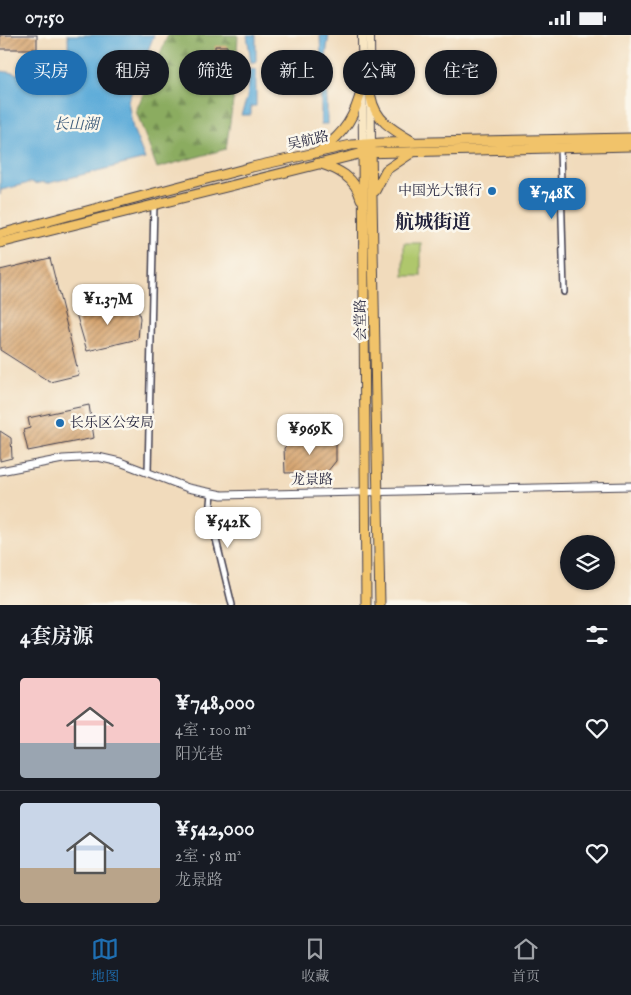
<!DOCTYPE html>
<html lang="zh">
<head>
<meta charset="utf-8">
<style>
	:root { --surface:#171b24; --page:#20242c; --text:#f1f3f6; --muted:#9ea1a6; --line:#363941; --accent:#1f6fb2 }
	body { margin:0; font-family:"IM FELL English","Noto Serif SC",serif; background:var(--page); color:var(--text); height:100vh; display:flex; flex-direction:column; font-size:19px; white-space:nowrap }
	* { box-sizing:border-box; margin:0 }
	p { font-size:16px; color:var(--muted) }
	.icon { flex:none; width:28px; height:28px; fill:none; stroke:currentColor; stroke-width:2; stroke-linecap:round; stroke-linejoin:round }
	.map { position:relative; height:570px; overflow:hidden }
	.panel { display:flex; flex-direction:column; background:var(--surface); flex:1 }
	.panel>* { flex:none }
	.guide { position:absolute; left:15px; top:15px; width:601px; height:45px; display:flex; gap:10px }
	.buttons { position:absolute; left:560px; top:500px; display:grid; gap:10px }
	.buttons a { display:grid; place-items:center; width:55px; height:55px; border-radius:50%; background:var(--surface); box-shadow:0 1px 4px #0004; font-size:25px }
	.price { position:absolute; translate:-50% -42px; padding:0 11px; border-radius:10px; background:#fff; color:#222; font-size:16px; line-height:32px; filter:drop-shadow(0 1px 2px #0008) }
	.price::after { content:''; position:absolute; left:50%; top:30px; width:15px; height:11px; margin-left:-8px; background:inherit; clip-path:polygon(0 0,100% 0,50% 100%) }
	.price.current { background:var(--accent); color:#fff }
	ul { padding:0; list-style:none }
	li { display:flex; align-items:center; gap:15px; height:125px; padding:0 20px }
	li+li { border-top:1px solid var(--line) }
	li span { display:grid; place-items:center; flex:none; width:140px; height:100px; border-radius:5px; color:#555 }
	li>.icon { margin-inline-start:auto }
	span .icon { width:60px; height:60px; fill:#fffc; stroke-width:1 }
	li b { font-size:21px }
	h2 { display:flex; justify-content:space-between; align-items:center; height:60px; padding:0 20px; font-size:21px }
	.pill { padding:0 18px; border-radius:22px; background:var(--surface); box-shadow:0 1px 4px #0004; font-size:18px; line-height:45px }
	.pill.current { background:var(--accent); color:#fff }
	.status { display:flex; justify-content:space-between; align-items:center; height:35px; padding:0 25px; background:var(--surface); direction:ltr }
	.status svg { height:14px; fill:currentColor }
	.tabs { display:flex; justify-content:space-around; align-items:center; height:70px; border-top:1px solid var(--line); background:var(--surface); font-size:14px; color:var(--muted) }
	.tabs a { display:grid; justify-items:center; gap:2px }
	.tabs .current { color:var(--accent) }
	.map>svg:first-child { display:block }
	.forest { fill:url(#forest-firs); stroke:#56674e }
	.green { fill:#afc76c; stroke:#687454 }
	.water { fill:#60add9; stroke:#41688a }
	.building { fill:url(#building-hatch) }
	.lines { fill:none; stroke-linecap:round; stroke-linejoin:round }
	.minor-casing { stroke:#413e4e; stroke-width:8 }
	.tertiary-casing { stroke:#413e4e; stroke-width:9 }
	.secondary-casing { stroke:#413e4e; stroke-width:10 }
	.primary-casing { stroke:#413e4e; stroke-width:11 }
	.minor { stroke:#fff; stroke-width:5 }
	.tertiary { stroke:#fff; stroke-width:7 }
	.secondary { stroke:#f9e7c3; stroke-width:8 }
	.primary { stroke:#f1c36a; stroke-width:9 }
	.poi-dot { fill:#1f6fb2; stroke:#fbf7ec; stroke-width:2 }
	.labels { text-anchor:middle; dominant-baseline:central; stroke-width:5; stroke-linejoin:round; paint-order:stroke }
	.street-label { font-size:14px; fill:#22223b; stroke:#fbf7ec }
	.poi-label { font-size:14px; fill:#22223b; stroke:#fbf7ec; text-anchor:end }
	.water-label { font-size:15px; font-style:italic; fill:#3b5a7a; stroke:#fbf7ec }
	.district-label { font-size:19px; font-weight:bold; fill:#22223b; stroke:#fbf7ec }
</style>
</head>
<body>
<div class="status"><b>07:50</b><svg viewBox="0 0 49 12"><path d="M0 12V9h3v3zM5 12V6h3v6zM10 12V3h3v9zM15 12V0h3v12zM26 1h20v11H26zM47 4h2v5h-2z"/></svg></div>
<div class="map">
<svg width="631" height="570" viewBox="0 0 631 570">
	<defs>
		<pattern id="forest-firs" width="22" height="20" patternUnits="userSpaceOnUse" patternTransform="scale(1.25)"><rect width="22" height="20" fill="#8bac60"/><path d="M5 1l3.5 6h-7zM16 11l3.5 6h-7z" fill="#718c50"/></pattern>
		<pattern id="building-hatch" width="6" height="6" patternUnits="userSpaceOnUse" patternTransform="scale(1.25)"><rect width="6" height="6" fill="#d5a36d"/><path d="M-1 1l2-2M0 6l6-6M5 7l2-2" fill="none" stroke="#ac845b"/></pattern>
	</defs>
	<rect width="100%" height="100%" fill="#fbf7ec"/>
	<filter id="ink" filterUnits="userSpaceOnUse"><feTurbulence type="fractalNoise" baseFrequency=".02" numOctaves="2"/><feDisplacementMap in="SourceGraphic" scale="10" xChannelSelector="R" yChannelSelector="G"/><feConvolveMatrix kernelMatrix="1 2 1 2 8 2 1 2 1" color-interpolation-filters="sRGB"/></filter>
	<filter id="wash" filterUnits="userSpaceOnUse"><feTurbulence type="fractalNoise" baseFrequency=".0096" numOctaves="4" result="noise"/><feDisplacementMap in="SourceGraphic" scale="20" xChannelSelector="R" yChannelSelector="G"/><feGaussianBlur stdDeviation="1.12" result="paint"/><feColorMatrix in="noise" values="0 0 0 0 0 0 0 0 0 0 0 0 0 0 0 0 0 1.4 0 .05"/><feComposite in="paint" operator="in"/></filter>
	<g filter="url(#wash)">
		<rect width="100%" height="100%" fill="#f1dbbc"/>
		<!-- forest -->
		<path class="forest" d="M168,0H238L235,53L226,114L157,133L136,76Z"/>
		<!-- green -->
		<rect class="green" x="404" y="208" width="17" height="33"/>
		<!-- water -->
		<g class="water">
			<path d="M66,0H154L128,66L133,94L145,124L45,149L44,147L34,149L33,147L1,155L0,160V36C39,40 71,65 68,1Z"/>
			<path d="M247,0H256V27H251Z"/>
			<path d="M320,0H329L325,27H321Z"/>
			<path d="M250,34H256V71H251V80H241L247,63Z"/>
			<rect x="321" y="35" width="6" height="54"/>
		</g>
		<g id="blocks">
			<!-- building -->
			<g class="building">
				<rect x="0" y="0" width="37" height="14"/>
				<path d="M215,11H227L228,19H215Z"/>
				<path d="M50,223L79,340L50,347L0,315V235Z"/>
				<path d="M137,269L140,283L138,304L87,316L75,275L90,270L109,277Z"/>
				<path d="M89,370L94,403L28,416L23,395L30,393L28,383Z"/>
				<path d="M0,396L11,403L12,423L0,426Z"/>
				<path d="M292,405H336V426L327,437L285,438L284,413Z"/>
			</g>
		</g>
	</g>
	<g filter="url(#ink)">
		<use href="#blocks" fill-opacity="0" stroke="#413e4e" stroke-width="1"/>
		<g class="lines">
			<!-- minor casing -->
			<g class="minor-casing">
				<g id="minor">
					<path d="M560,113L564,257"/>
					<path d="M148,437L154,169"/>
					<path d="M212,458L210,480L232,570"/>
				</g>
			</g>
			<!-- tertiary casing -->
			<g class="tertiary-casing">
				<path id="tertiary" d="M0,436L63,424L98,422L120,427L188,453L222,460L631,451"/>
			</g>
			<!-- secondary casing -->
			<g class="secondary-casing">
				<g id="secondary">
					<path d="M362,0L363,109"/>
					<path d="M370,0L371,108"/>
				</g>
			</g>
			<!-- primary casing -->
			<g class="primary-casing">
				<g id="primary">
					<path d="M371,62C375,85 393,95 412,106"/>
					<path d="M371,113L380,570"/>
					<path d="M363,114L366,570"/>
					<path d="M321,115C345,98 355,81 362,53"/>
					<path d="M318,128C338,134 355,142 361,164"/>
					<path d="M375,156L386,135L413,117"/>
					<path d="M0,199L252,132L351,110L381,108L631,103"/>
					<path d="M0,208L363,118L631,111"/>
				</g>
			</g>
			<!-- minor -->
			<use href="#minor" class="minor"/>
			<!-- tertiary -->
			<use href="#tertiary" class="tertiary"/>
			<!-- secondary -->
			<use href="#secondary" class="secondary"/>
			<!-- primary -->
			<use href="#primary" class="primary"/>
		</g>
	</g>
	<!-- markers -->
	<g class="poi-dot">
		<circle cx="492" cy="156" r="5"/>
		<circle cx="60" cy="388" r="5"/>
	</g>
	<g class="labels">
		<!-- street labels -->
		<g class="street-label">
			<text transform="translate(308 106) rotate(-13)">吴航路</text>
			<text transform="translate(361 285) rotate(-91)">会堂路</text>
			<text transform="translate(312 445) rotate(-1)">龙景路</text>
		</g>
		<!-- poi labels -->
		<g class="poi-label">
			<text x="482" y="156">中国光大银行</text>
			<text x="70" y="388" text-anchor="start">长乐区公安局</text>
		</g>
		<!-- water labels -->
		<g class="water-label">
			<text x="76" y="89">长山湖</text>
		</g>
		<!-- district labels -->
		<g class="district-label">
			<text x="433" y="188">航城街道</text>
		</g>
	</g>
</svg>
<div class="buttons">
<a><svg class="icon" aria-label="layers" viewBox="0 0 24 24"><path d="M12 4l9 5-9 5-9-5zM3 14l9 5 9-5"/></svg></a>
</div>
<b class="price current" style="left:552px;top:185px">¥748K</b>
<b class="price" style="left:108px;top:291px">¥1.37M</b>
<b class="price" style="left:310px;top:421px">¥969K</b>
<b class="price" style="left:228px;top:514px">¥542K</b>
<div class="guide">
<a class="pill current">买房</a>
<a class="pill">租房</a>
<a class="pill">筛选</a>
<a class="pill">新上</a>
<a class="pill">公寓</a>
<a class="pill">住宅</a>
</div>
</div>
<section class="panel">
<h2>4套房源<svg class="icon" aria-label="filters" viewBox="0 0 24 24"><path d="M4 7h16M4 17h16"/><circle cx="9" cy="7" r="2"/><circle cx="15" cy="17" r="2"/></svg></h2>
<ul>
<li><span style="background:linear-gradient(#f6c9c9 65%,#9aa5b1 0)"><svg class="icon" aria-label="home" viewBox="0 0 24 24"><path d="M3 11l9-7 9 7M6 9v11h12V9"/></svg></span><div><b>¥748,000</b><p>4室 · 100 m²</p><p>阳光巷</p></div><svg class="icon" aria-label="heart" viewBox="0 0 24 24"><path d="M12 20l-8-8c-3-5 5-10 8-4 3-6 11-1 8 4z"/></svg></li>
<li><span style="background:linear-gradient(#c9d6e8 65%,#b9a48a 0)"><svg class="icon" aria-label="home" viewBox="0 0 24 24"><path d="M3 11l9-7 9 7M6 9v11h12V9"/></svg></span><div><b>¥542,000</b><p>2室 · 58 m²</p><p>龙景路</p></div><svg class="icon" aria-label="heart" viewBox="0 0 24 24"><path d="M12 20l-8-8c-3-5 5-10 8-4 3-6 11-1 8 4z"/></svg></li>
</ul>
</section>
<nav class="tabs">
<a class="current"><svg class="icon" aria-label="map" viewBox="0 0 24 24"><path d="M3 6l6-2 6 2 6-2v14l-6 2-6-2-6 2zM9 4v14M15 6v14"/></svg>地图</a>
<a><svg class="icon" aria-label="saved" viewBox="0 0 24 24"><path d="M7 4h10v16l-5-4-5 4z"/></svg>收藏</a>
<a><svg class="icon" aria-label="home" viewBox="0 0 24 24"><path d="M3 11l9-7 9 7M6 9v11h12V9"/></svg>首页</a>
</nav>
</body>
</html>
